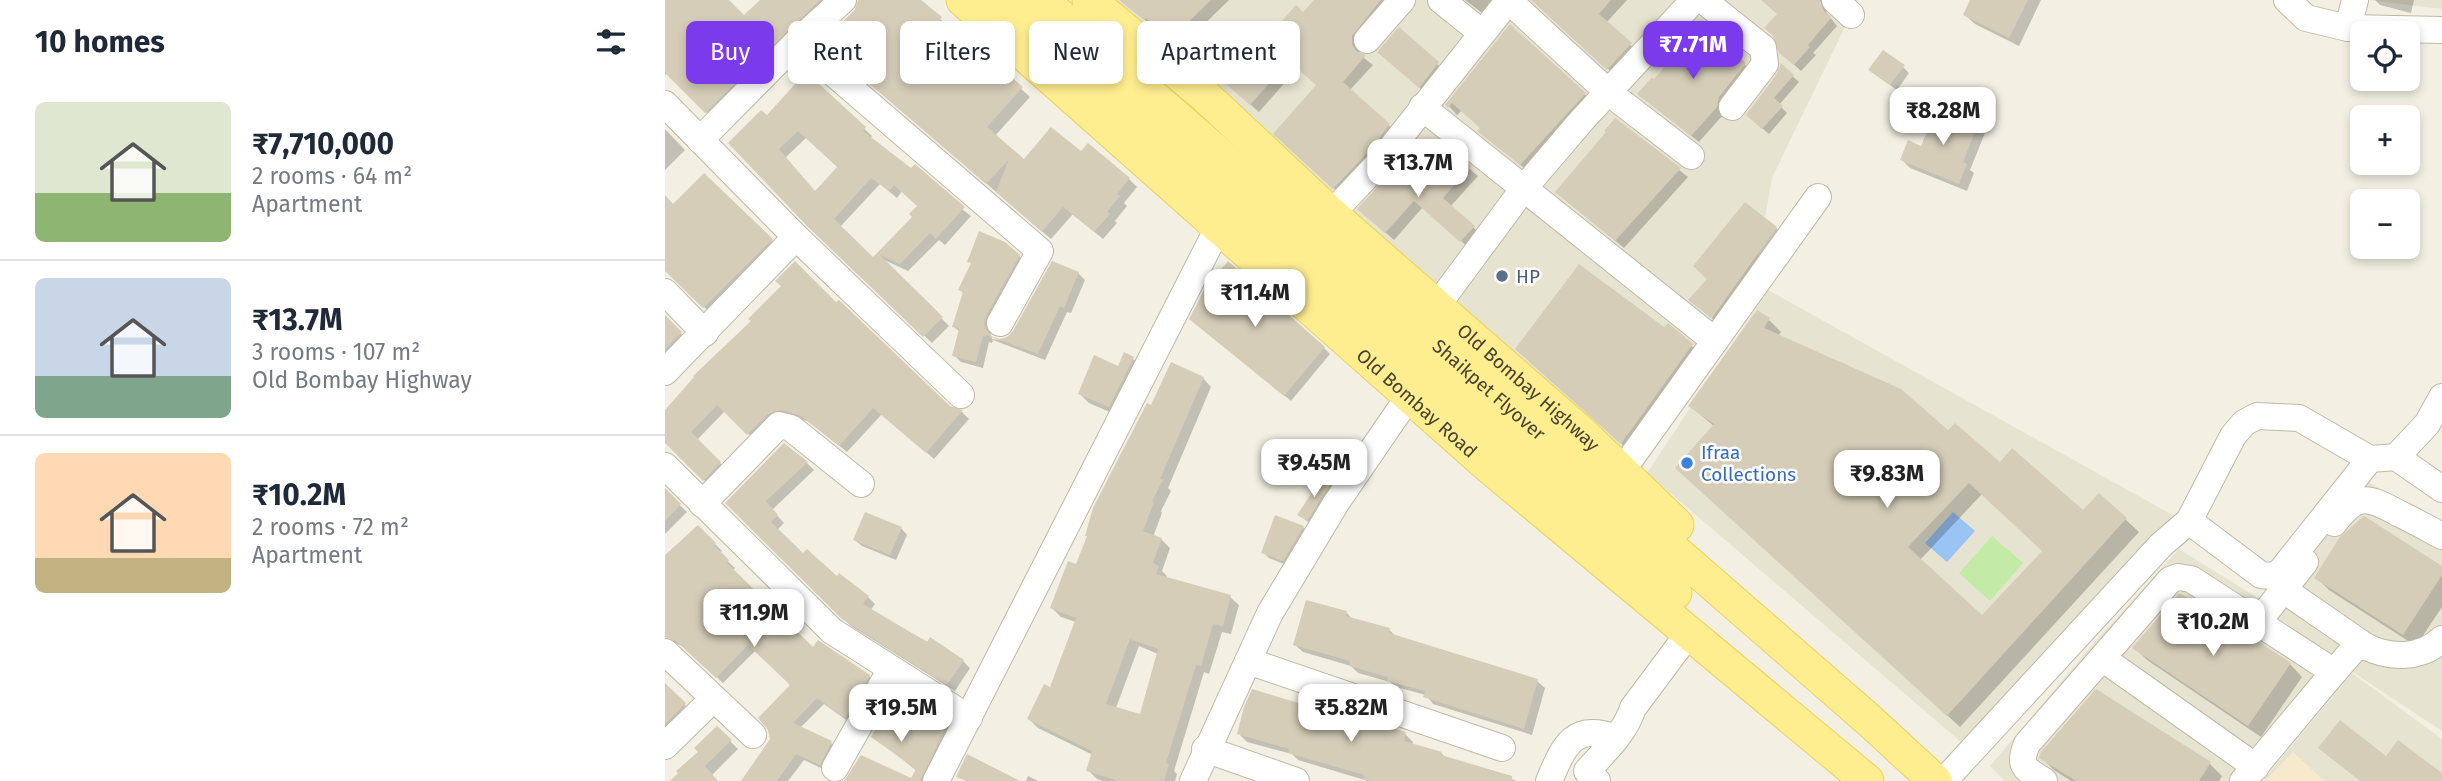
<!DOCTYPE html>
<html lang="en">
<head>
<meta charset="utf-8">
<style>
	:root { --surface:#fff; --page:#f2f2f3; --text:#1f2937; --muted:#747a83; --line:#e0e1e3; --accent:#7c3aed }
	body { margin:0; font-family:"Fira Sans",sans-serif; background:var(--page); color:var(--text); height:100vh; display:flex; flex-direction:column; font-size:26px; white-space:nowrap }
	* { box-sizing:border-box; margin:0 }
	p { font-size:23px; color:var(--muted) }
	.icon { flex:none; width:38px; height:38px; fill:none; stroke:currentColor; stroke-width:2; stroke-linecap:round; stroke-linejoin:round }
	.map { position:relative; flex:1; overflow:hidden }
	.drawer { display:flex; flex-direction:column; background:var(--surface); width:665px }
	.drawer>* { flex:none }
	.hud { position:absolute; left:21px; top:21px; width:665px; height:63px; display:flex; gap:14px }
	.fabs { position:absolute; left:1685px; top:21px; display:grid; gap:14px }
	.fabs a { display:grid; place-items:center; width:70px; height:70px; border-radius:10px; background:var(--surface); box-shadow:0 4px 10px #0003; font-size:35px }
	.price { position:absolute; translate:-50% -60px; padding:0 16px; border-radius:14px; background:#fff; color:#222; font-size:23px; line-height:46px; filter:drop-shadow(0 2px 4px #0008) }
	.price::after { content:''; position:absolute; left:50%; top:42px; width:21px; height:16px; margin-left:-10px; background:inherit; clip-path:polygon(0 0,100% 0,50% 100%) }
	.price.current { background:var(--accent); color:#fff }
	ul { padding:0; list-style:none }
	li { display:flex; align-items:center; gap:21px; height:175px; padding:0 35px }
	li+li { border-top:2px solid var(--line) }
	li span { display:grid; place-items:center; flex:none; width:196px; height:140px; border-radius:10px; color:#555 }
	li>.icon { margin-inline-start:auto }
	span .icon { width:84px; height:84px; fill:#fffc; stroke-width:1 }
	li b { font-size:30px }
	h2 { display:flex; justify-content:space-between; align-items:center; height:84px; padding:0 35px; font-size:30px }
	.chip { padding:0 24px; border-radius:10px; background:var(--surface); box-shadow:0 4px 10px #0003; font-size:24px; line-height:63px }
	.chip.current { background:var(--accent); color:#fff }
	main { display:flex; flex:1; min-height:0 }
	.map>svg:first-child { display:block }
	.residential { fill:#e7e3d1 }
	.commercial { fill:#f7eacc }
	.green { fill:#c4eaa8 }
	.water { fill:#9ac4f4 }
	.shadow { fill:#0003; fill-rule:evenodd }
	.building { fill:#d5cdb8; fill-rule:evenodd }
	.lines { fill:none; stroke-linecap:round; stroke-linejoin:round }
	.minor-casing { stroke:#bfb9a5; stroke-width:28 }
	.major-casing { stroke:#ebd259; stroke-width:35 }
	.minor { stroke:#fff; stroke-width:26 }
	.major { stroke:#ffee90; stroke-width:33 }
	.service-dot { fill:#5c6f8a; stroke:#fff; stroke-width:2.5 }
	.shop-dot { fill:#3f7fe0; stroke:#fff; stroke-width:2.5 }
	.labels { text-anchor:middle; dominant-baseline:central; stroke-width:5; stroke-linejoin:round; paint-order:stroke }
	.service-label { font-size:19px; fill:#4e5e75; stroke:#fff; text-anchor:start }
	.street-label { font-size:19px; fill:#454033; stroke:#fff }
	.shop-label { font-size:19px; fill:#366cbe; stroke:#fff; text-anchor:start }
</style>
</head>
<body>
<main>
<section class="drawer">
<h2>10 homes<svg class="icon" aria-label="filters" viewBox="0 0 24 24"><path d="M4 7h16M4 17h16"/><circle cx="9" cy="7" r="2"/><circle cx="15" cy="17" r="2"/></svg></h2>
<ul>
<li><span style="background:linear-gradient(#dfe7d0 65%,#8fb573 0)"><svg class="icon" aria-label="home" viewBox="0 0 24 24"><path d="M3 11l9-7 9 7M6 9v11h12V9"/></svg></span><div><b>₹7,710,000</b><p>2 rooms · 64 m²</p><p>Apartment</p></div></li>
<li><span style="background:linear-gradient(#c9d6e8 70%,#7fa58c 0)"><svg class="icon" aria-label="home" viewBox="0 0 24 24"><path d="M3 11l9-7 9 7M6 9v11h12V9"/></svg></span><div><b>₹13.7M</b><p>3 rooms · 107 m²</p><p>Old Bombay Highway</p></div></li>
<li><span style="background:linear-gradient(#ffd9b3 75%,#c2b280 0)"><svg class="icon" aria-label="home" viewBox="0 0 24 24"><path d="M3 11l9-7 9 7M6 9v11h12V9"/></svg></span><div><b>₹10.2M</b><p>2 rooms · 72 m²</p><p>Apartment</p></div></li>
</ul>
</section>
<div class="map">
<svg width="1777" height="781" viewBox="0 0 1777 781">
	<rect width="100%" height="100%" fill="#f3f0e3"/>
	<!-- residential -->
	<g class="residential">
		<path d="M433,0H1193L1107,178L1087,291L977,468Z"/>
		<path d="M1703,0H1777V9Z"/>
		<path d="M1103,290L1513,518L1303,748L982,473Z"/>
		<path d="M1693,476L1777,525V731L1680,667L1571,781H1340L1325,766L1429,643L1514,549L1599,602Z"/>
		<path d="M1687,673L1777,739V781H1597Z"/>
	</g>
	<!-- commercial -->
	<path class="commercial" d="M1628,752L1659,781H1600Z"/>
	<!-- green -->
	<path class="green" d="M1327,536L1358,563L1325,601L1294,573Z"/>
	<!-- water -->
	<path class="water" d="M1288,512L1310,531L1282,562L1260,543Z"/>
	<!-- shadow -->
	<g class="shadow">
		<path d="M0,0H62L79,18L97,0H172L49,120L2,73L0,75Z"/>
		<path d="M195,0H253L284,27L282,29L305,48L327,57L335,65L333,68L365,97L330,136L360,162L416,154L423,145L464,179L472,187L459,203L462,206L450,221L452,223L438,239L408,214L386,239L166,50L158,42L194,6Z"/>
		<path d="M457,0H564L514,49L491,26L489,28Z"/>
		<path d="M651,0H733L694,47L695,55L708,65L685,90L732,133L677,196L611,133L653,86L633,68L594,112L571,92Z"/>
		<path d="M800,0H838L824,18Z"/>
		<path d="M869,0H962L941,23L974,53L952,77Z"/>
		<path d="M1098,0H1163L1161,12L1172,26L1148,53L1151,55L1136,71L1123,59L1114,14Z"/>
		<path d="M1307,0H1376L1354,46L1310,24L1300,15Z"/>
		<path d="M1710,0H1749L1746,13L1715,5Z"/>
		<path d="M846,26L928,102L864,172L823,139L817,128L797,110L792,115L783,105Z"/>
		<path d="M734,30L782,73L764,96L724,61Z"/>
		<path d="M1080,65L1087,72L1058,115L1034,142L974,94Z"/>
		<path d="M1116,66L1134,82L1114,105L1122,113L1104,134L1089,121Z"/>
		<path d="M1238,67L1244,73L1232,90L1212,76Z"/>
		<path d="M141,74L207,136L205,139L306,216L280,245L274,240L243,271L217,259L284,326L267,343L152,233L66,143L102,118ZM142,137L175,167L151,193L120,158ZM215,184L232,198L237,191L254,206L249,217L208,259L175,227Z"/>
		<path d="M951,120L1023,177L959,248L900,199Z"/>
		<path d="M1312,126L1320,133L1305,170L1309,173L1302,191L1245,168L1237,160L1257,148Z"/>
		<path d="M0,129L20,150L0,170Z"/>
		<path d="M791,157L813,176L785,207L817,235L805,249L758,207L729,240L703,217L761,190Z"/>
		<path d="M39,175L115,248L48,316L0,268V198L8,206Z"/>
		<path d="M1111,228L1119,236L1055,325L1033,307Z"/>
		<path d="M354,256L361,263L325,331L327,339L335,340L343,338L413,273L420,280L406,313L402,312L380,360L328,340L327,343L324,342L318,368L296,362L289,355L295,332L289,327L299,294L295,290L307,264L304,261Z"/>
		<path d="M171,305L284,408L297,412L304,419L269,459L217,414L182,452L145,422L125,416L91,441L60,411L32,440L62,470L46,487L0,441V411Z"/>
		<path d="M0,317L24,342L0,365Z"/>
		<path d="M1104,320L1116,332L1113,336L1419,513L1434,495L1474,532L1295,727L1024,480L1049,426L1025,406ZM1317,494L1379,552L1317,618L1255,560Z"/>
		<path d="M533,325L659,348L665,354L626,401Z"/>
		<path d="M1003,326L1040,358L970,456L865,362L999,330Z"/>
		<path d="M460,355L468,359L478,368L454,416L424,403L415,394L454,368Z"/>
		<path d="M538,378L546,387L503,488L506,491L496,511L497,513L488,537L496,539L505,548L497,571L502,576L501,579L565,597L574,605L566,634L557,632L544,674L539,672L509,771L512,774L510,781H438L432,779L423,770L428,755L373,728L364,719L386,689L411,622L396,617L387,608L412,566L487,407ZM474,646L493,654L476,716L451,708Z"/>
		<path d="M142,463L149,470L107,510L119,523L112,530L138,556L203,597L210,604L205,611L298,661L305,668L290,691L186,626L62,503Z"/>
		<path d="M666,482L672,489L648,526L635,515Z"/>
		<path d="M0,491L22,512L0,534Z"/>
		<path d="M33,527L57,551L54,553L70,568L67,571L149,650L204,676L210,682L187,724L159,704L135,728L166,743L173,749L162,771L139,760L123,781H84L107,740L127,685L91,650L58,683L19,647L10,643L0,633V557Z"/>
		<path d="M638,527L644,533L624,566L604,558L598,552Z"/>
		<path d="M236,528L242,535L231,560L197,546L190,540Z"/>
		<path d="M1777,568V607L1751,646L1664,590L1651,577Z"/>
		<path d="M682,613L688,620L724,630L732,637L872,681L880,688L867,735L768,704L761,695L731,687L725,682L693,673L686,666L638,652L630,645Z"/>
		<path d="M1470,648L1625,664L1637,677L1596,737L1482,660Z"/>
		<path d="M4,689L29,714L0,742V693Z"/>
		<path d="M227,702L281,725L291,735L267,781H181L247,780L252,771L208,736Z"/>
		<path d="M663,714L666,717L713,730L740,734L748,742L747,745L776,753L781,758L852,781H703L633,760L627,754L582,742L574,734Z"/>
		<path d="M52,728L73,749L47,775L52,781H7L35,752Z"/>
		<path d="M1376,757L1545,764L1557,776L1554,781H1406L1389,770Z"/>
		<path d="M363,776L373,781H361Z"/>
	</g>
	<!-- building -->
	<g class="building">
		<path d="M0,0H64L79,15L95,0H155L40,113L0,73Z"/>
		<path d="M193,0H256L277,17L274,21L305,45L310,39L328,56L325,59L358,87L322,127L359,159L386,127L416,151L423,143L465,178L452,194L455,196L442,212L445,214L429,232L398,207L377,232L331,192L344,159L321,184L156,42L189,12Z"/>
		<path d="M454,0H546L504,41L481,18L479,20Z"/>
		<path d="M649,0H716L687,36V44L691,51L701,55L678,82L725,124L703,152L668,189L608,134L651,85L624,61L585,105L561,84L631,5L638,12Z"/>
		<path d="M866,0H946L934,14L967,43L942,70Z"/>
		<path d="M1096,0H1155L1159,11L1166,18L1143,45L1145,47L1129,65L1114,53L1108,36L1099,28L1112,14Z"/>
		<path d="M1305,0H1363L1344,38L1298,15Z"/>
		<path d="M845,24L921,93L855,165L812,131L815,128L787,103L783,108L780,105Z"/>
		<path d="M1036,26L1081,63L1054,97L1052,107L1026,136L972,94L987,77L989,79Z"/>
		<path d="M734,27L774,62L754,88L712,52Z"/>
		<path d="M1218,50L1240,65L1225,85L1203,70Z"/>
		<path d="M1116,63L1129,75L1109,98L1118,106L1097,129L1081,115L1112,74Z"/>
		<path d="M141,72L201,127L198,131L246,168L250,164L300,207L271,239L265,233L235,264L215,255L278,317L258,337L142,226L63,143L96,110L102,115ZM133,131L172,167L150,191L114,149ZM206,178L224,191L229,185L252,206L244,214L247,217L208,257L169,219Z"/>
		<path d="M1272,108L1313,124L1298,162L1302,164L1294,184L1235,160L1243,140L1256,146Z"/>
		<path d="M950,118L1016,168L950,241L890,192L941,132L939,131Z"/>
		<path d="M791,154L806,166L778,198L810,226L795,242L749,201L720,233L692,209L733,164L760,188Z"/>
		<path d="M39,173L108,239L38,308L0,271V195L8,204Z"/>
		<path d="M1080,202L1112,227L1047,318L1023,300L1042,279L1028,266Z"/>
		<path d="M314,231L340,242L355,255L321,316L319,323L321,330L328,337L335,339L342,337L348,331L387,261L414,272L399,308L395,306L373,354L321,335L320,337L318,336L311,362L287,356L294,329L287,327L298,292L293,290L306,263L302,262Z"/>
		<path d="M130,261L171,302L174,300L285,406L298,410L261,453L208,408L174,446L136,416L117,410L103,414L82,435L52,405L26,432L56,462L38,481L0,443V410L29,377L28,376L86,321L83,319L116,286L110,281Z"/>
		<path d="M563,261L660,347L619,396L524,319L539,290Z"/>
		<path d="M914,264L999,327L1003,323L1028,344L956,444L850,349Z"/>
		<path d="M1092,310L1105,318L1099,328L1236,389L1283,430L1290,423L1335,462L1347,448L1418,510L1434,493L1462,518L1282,716L1010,468L1049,424L1023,406ZM1304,483L1377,551L1317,615L1243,547Z"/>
		<path d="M0,315L17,332L0,349Z"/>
		<path d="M459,352L469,357L444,407L413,394L429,355L453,366Z"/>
		<path d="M506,362L539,377L495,479L498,480L487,501L489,502L478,531L497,538L488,563L494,566L491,574L566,595L558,626L548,624L536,666L531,665L501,763L504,764L499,781H454L421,771L427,751L362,719L379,684L385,687L411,618L385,608L403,561L411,564L422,536H420L428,508L482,403L486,405ZM465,639L493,649L475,714L441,704Z"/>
		<path d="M119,443L143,462L101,501L113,515L106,522L138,553L142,549L172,576L174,573L204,596L198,604L262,642L265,637L299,660L282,685L177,619L60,503Z"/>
		<path d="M658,476L667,481L642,521L632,515Z"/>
		<path d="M0,488L16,504L0,521Z"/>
		<path d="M200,512L237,527L225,555L188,540Z"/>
		<path d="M610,515L639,526L618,561L596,553Z"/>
		<path d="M1699,516L1777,566V575L1738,635L1649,578L1675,537Z"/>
		<path d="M33,525L51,543L49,545L64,560L62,563L148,647L153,640L205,675L180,718L152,698L128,723L167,741L155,765L131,754L112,781H76L105,739L103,730L93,718L125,685L83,645L51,678L11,641L0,637V555Z"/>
		<path d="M1514,593L1533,603L1626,663L1583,726L1467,648Z"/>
		<path d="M641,600L682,611L681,616L725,628L724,633L873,679L859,729L758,697L760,691L722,681L723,677L684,666L685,661L628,645Z"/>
		<path d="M0,683L21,703L0,724Z"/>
		<path d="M587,689L664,712L663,715L712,728L713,725L741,732L739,741L777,752L776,755L847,776V781H706L698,779L699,775L623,753L624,749L572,734L579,707Z"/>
		<path d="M1431,689L1546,762L1534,781H1411L1374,758L1376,752Z"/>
		<path d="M226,700L282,724L255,781H179L196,755L246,778L251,769L206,737Z"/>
		<path d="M1675,720L1721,756L1733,740L1777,773V781H1695L1653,748Z"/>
		<path d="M52,726L67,740L40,766L53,781H5L13,773L11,771L33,752L29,748Z"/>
		<path d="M302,754L355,781H301L291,777Z"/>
	</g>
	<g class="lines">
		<!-- minor casing -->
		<g class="minor-casing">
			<g id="minor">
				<path d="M776,0L817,33"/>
				<path d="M843,0L943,92L1026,156"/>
				<path d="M1038,0L1098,48L1100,64L1067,107"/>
				<path d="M1170,0L1186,15"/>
				<path d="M1622,0L1641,18L1683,28L1777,30"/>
				<path d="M1683,28L1690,0"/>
				<path d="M702,40L737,0"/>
				<path d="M132,42L375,251L335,323"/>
				<path d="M0,104L131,237L296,395"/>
				<path d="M757,107L1050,341"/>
				<path d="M35,140L132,42L178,0"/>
				<path d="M666,214L715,162L844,0"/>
				<path d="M0,292L40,333"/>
				<path d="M771,307L859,188L918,119L1029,0"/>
				<path d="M0,372L131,237"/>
				<path d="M1731,457L1777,489"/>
				<path d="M0,466L167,631L304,718"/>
				<path d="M956,472L1153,197"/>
				<path d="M37,504L114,425L126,428L196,484"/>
				<path d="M1524,521L1596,575L1608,576L1616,571L1705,459"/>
				<path d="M1669,523C1692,493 1702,496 1733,513C1748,520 1762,528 1777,536"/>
				<path d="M1619,590L1700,646"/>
				<path d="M1593,622L1640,562"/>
				<path d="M0,652L88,735"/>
				<path d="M1437,658L1591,767"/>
				<path d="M583,661L837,748"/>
				<path d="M1669,672L1689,649L1700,646C1725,659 1756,659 1777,639"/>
				<path d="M0,746L48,699"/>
				<path d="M540,749L631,781"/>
				<path d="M170,768L226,669"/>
				<path d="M1287,772L1496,545L1524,521L1568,436L1579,423L1592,416L1634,418L1705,459L1731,457L1762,424L1777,397"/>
				<path d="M271,781L554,226"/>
				<path d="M528,781L605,613L671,503L745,395"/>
				<path d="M884,781C899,746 908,722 951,738"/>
				<path d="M932,781L922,771C939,752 960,733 968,708L1024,633"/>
				<path d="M1379,781C1361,769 1352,767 1362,744L1505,580L1513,577L1526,579L1669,672L1578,781"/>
			</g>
		</g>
		<!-- major casing -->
		<g class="major-casing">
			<g id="major">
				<path id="s1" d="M298,0L821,464L1202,781"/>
				<path d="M339,0L477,127L1010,593"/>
				<path id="s2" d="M377,0L1205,721L1270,781"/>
				<path id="s3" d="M424,0L538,94L666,214L921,437L1012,525"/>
			</g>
		</g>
		<!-- minor -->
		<use href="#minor" class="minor"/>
		<!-- major -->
		<use href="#major" class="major"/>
	</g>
	<!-- markers -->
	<circle class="service-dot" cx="837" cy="276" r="7"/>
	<circle class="shop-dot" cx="1022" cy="463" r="7"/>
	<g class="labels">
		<!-- service labels -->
		<g class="service-label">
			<text x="851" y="276">HP</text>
		</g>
		<!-- street labels -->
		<g class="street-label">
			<text stroke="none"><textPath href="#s3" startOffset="586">Old Bombay Highway</textPath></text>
			<text stroke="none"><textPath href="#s2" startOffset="593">Shaikpet Flyover</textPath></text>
			<text stroke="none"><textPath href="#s1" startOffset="607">Old Bombay Road</textPath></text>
		</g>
		<!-- shop labels -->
		<g class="shop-label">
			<text x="1036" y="452">Ifraa<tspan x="1036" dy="22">Collections</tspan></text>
		</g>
	</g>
</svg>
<div class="fabs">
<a><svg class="icon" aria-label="locate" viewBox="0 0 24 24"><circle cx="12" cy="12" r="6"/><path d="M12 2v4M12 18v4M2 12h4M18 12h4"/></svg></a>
<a>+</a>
<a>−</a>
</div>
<b class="price current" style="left:1028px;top:81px">₹7.71M</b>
<b class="price" style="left:1278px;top:147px">₹8.28M</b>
<b class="price" style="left:753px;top:199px">₹13.7M</b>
<b class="price" style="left:590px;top:329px">₹11.4M</b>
<b class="price" style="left:649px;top:499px">₹9.45M</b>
<b class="price" style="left:1222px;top:510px">₹9.83M</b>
<b class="price" style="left:89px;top:649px">₹11.9M</b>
<b class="price" style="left:1548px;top:658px">₹10.2M</b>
<b class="price" style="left:236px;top:744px">₹19.5M</b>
<b class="price" style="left:686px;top:744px">₹5.82M</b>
<div class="hud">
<a class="chip current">Buy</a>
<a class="chip">Rent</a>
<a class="chip">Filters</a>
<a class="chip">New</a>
<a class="chip">Apartment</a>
</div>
</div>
</main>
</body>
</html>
